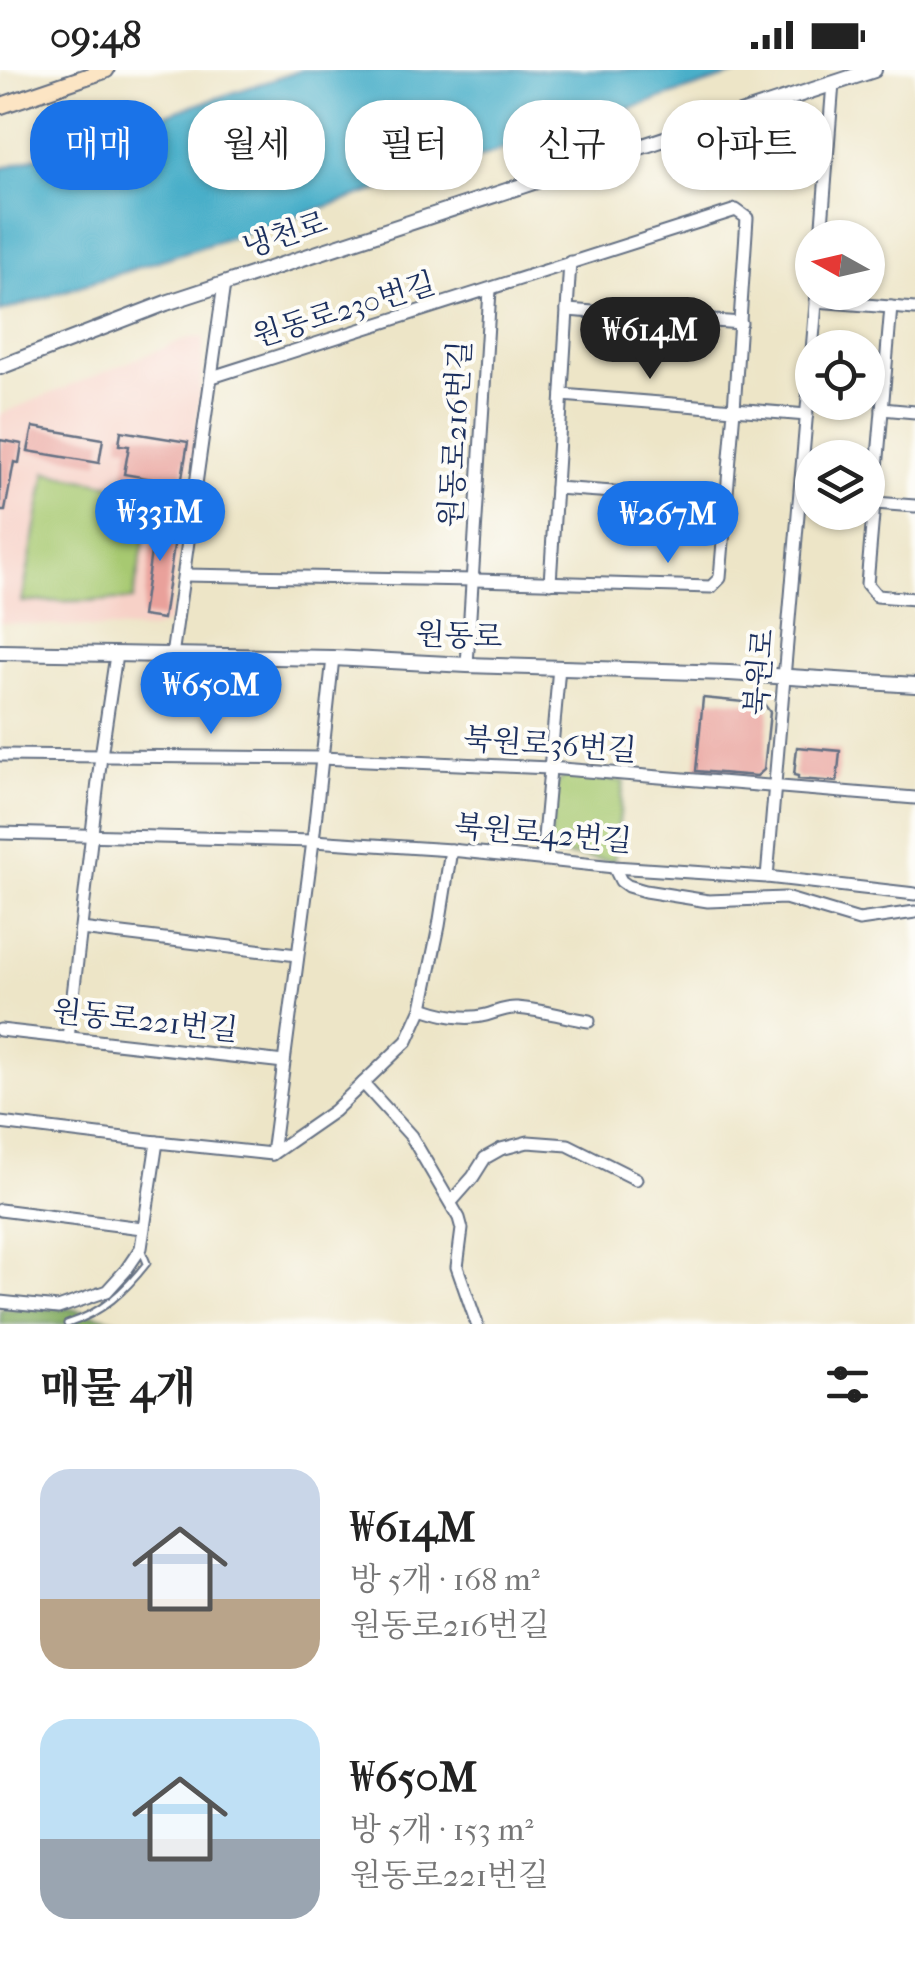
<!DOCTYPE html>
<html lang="ko">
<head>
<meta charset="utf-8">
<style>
	:root { --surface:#fff; --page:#f6f6f6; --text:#222; --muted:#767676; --accent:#1a73e8 }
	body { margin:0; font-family:"IM FELL French Canon","Noto Serif KR",serif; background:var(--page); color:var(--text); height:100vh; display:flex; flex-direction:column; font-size:38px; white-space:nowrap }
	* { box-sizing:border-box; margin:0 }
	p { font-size:32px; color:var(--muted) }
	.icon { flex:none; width:55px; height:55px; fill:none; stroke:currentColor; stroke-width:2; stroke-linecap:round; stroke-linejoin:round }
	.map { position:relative; height:1254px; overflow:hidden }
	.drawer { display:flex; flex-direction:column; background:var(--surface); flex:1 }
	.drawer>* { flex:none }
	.hud { position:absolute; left:30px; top:30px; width:855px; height:90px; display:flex; gap:20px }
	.needle { width:65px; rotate:278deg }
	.buttons { position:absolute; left:795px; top:150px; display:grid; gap:20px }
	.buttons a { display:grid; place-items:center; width:90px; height:90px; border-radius:50%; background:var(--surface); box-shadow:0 2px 8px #0004; font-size:50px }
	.price { position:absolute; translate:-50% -85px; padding:0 22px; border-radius:35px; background:var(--accent); color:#fff; font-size:32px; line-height:65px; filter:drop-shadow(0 2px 5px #0008) }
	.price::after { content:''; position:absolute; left:50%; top:60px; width:30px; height:22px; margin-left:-15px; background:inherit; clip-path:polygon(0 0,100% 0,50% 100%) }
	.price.current { background:#222; color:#fff }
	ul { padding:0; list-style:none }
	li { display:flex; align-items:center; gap:30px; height:250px; padding:0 40px }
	li span { display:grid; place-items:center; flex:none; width:280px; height:200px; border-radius:30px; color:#555 }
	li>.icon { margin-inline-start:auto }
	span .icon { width:120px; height:120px; fill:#fffc; stroke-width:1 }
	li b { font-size:42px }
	h2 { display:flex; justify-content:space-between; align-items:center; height:120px; padding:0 40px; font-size:42px }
	.tag { padding:0 35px; border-radius:40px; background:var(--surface); box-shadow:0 2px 8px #0004; font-size:35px; line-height:90px }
	.tag.current { background:var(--accent); color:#fff }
	.status { display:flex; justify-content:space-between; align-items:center; height:70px; padding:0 50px; background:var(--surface); direction:ltr }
	.status svg { height:28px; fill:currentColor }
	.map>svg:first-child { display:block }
	.built { fill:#f7d1c7 }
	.green { fill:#a7c971; stroke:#617c68; stroke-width:2.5 }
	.forest { fill:#85ad63; stroke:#506e60; stroke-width:2.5 }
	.water { fill:#49afc9; stroke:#326f94; stroke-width:2.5 }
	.building { fill:#e9a19b }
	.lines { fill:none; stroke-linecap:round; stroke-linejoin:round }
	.service-casing { stroke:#646f83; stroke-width:9 }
	.minor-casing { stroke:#646f83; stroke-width:15 }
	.tertiary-casing { stroke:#646f83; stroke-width:18 }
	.secondary-casing { stroke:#646f83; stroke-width:19 }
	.service { stroke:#fff; stroke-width:5 }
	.minor { stroke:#fff; stroke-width:11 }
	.tertiary { stroke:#fff; stroke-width:14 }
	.secondary { stroke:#fce5c4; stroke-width:15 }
	.labels { text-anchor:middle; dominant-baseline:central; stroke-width:8; stroke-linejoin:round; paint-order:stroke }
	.street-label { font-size:30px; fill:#1b2f5e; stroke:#fdfcf7 }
</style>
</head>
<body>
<div class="status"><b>09:48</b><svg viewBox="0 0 49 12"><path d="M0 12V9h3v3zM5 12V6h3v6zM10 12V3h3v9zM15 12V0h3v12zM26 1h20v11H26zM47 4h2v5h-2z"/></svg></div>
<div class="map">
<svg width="915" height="1254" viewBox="0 0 915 1254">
	<rect width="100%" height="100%" fill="#fdfcf7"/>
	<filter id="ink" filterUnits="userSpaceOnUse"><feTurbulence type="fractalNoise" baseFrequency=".01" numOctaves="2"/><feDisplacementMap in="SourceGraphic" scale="20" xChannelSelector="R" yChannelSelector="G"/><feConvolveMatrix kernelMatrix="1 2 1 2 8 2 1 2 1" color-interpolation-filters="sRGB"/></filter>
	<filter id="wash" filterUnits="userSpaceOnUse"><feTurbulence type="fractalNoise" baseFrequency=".0048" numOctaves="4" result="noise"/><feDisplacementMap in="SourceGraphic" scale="40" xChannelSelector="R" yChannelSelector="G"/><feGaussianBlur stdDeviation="2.25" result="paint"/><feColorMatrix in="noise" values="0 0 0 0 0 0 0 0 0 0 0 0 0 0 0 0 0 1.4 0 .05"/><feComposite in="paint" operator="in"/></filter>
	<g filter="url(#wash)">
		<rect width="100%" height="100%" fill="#ede5c7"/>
		<!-- built -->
		<path class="built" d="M204,267L197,361L168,553L152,560L0,553V344L188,268Z"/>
		<!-- green -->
		<g class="green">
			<path d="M46,402L153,423L133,530L22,532Z"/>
			<path d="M566,705L624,711L614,791L555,784L549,779L557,712Z"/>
		</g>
		<!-- forest -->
		<path class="forest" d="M0,1238H69L129,1254H0Z"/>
		<!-- water -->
		<path class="water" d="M302,0H749L0,242V99Z"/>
		<g id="blocks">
			<!-- building -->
			<g class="building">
				<path d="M33,357L103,369L99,393L28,381Z"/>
				<path d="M121,361L188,372L181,414L124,404L129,376L119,375Z"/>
				<path d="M0,370L22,374L19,393L14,392L5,441H0Z"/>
				<path d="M157,439L179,442L163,549L142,546Z"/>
				<path d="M703,628L764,634L770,642L764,700L757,706L696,701Z"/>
				<path d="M797,677L840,681L837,712L798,709V706L794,705Z"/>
			</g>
		</g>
	</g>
	<g filter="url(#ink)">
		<use href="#blocks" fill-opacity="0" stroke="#646f83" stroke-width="2.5"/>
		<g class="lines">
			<!-- service casing -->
			<g class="service-casing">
				<path id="service" d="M67,1254C102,1243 125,1221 147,1193L142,1181"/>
			</g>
			<!-- minor casing -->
			<g class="minor-casing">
				<g id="minor">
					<path d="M821,168L833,13"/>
					<path d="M816,231L915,239"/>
					<path d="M891,237L867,514L877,526L915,529"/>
					<path d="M567,240L741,253"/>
					<path d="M212,307L736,140L747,148L734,339L807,345"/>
					<path d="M882,339L915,342"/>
					<path d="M556,418L727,430"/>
					<path d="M875,433L915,436"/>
					<path d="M184,505L475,510L711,517L720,508L734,339L562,325"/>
					<path d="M550,513L570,192"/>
					<path d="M172,586L224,214"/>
					<path d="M467,595L490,220"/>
					<path d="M0,685L321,688L550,698L915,728"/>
					<path d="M0,763L313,771L451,780L614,797L767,807L915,824"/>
					<path d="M542,790L559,597"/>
					<path d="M614,797L621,811L628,816L645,821L708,831L785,828L859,850L915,842"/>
					<path d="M767,807L817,222"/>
					<path d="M81,859L297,885"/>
					<path d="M422,938C442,945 465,951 486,945C497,942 506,937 517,938C541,940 566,947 589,951"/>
					<path d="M0,960L284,992"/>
					<path d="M68,968L101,686L116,585"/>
					<path d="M363,1013L411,1066L459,1148L462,1159L457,1197L477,1254"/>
					<path d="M0,1053L157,1072"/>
					<path d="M272,1084L334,1041L407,971L422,938L439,856L451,780"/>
					<path d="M451,1132L473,1107L485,1088L501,1079L528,1072L568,1075L636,1109"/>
					<path d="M0,1140L142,1158"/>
					<path d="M0,1232L58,1238L107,1221L126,1200L141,1178L157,1072L272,1084L313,771L333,588"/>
				</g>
			</g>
			<!-- tertiary casing -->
			<g class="tertiary-casing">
				<g id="tertiary">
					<path d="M0,297L166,233L874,0"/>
					<path d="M0,582L333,588L467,595L729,603L915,615"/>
				</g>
			</g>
			<!-- secondary casing -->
			<g class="secondary-casing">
				<path id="secondary" d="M0,36L106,0"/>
			</g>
			<!-- service -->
			<use href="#service" class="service"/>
			<!-- minor -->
			<use href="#minor" class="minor"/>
			<!-- tertiary -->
			<use href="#tertiary" class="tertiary"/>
			<!-- secondary -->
			<use href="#secondary" class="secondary"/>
		</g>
	</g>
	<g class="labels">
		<!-- street labels -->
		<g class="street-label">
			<text transform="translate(285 165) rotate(-18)">냉천로</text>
			<text transform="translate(344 240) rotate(-17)">원동로230번길</text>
			<text transform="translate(456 364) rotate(-87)">원동로216번길</text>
			<text transform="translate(459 566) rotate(2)">원동로</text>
			<text transform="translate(760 602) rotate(-85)">북원로</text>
			<text transform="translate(550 675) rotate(4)">북원로36번길</text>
			<text transform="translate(543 764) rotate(5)">북원로42번길</text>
			<text transform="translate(145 951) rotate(6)">원동로221번길</text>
		</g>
	</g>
</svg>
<div class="buttons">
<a><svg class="needle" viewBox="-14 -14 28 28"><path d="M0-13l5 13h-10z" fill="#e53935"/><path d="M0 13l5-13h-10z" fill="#767676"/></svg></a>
<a><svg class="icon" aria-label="locate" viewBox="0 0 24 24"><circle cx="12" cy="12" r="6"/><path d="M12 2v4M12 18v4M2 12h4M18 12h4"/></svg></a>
<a><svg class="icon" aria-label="layers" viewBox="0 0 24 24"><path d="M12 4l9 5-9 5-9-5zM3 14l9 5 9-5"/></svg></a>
</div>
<b class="price current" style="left:650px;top:312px">₩614M</b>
<b class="price" style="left:160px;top:494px">₩331M</b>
<b class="price" style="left:668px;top:496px">₩267M</b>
<b class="price" style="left:211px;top:667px">₩650M</b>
<div class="hud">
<a class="tag current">매매</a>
<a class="tag">월세</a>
<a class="tag">필터</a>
<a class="tag">신규</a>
<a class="tag">아파트</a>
</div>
</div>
<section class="drawer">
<h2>매물 4개<svg class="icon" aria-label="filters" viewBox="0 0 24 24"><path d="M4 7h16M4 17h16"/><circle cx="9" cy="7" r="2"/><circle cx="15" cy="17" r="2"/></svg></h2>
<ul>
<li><span style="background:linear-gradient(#c9d6e8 65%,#b9a48a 0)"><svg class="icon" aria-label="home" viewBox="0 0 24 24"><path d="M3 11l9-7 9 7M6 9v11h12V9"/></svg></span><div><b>₩614M</b><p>방 5개 · 168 m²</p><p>원동로216번길</p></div></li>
<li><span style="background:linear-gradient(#bfe0f5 60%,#9aa5b1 0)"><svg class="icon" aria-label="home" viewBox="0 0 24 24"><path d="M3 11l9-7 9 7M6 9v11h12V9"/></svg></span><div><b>₩650M</b><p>방 5개 · 153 m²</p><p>원동로221번길</p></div></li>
</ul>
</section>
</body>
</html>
